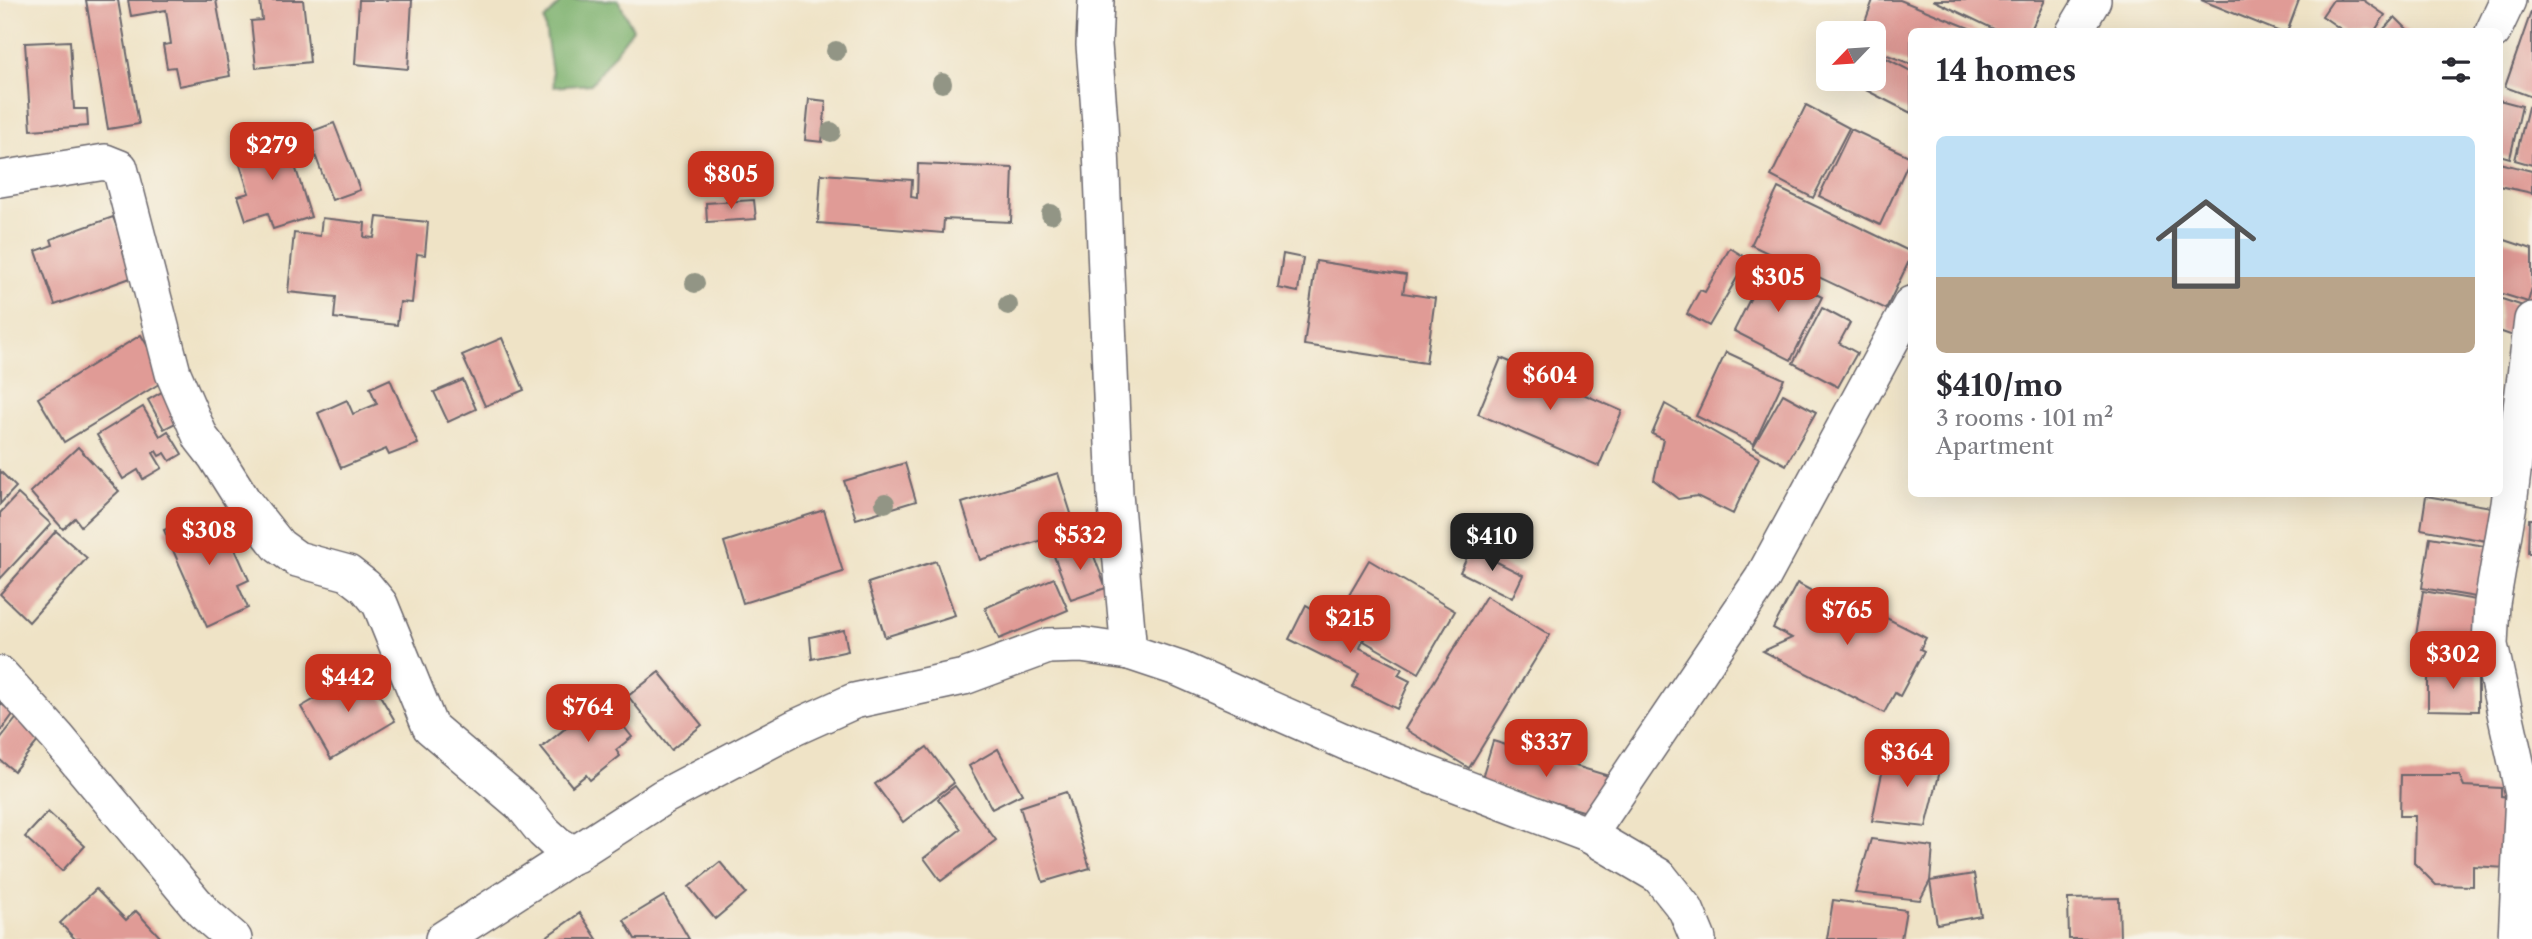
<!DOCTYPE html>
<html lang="en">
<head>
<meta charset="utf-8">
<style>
	:root { --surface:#fff; --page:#f2f2f3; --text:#2b2b33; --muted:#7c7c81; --line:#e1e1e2; --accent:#c8321e }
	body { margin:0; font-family:"Libre Caslon Text",serif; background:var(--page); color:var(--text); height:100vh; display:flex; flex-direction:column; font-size:26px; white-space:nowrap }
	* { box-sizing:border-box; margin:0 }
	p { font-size:23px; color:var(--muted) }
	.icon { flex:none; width:38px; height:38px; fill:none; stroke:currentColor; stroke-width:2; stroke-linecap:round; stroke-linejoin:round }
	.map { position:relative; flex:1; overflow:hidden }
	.details { position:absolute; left:1908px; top:28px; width:595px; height:469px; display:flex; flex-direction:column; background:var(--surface); border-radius:10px; box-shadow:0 7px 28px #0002 }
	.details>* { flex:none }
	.needle { width:46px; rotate:245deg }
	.controls { position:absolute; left:1816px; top:21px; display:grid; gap:14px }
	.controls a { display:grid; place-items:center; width:70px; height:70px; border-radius:10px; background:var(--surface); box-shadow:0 7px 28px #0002; font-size:35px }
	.price { position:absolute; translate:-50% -60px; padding:0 16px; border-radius:14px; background:var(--accent); color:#fff; font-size:23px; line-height:46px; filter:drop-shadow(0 2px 4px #0008) }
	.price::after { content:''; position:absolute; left:50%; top:42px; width:21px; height:16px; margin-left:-10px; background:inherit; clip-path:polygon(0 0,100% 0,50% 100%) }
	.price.active { background:#222; color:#fff }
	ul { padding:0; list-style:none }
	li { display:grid; align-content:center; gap:14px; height:371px; padding:0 28px }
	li+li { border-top:2px solid var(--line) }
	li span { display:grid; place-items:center; height:217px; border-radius:10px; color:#555 }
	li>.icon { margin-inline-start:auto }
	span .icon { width:126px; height:126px; fill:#fffc; stroke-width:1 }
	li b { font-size:30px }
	h2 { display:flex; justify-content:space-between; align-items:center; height:84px; padding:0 28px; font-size:30px }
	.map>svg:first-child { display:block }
	.forest { fill:#7ab06c; stroke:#4e6954; stroke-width:2 }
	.building { fill:#e09b96 }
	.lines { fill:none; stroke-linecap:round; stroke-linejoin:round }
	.minor-casing { stroke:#6a666c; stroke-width:38 }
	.minor { stroke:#fff; stroke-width:35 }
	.tree { fill:#929585 }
</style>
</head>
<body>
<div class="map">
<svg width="2532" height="939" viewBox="0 0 2532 939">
	<rect width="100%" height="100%" fill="#f7f3e8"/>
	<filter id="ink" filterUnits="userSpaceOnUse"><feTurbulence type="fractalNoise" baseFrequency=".0143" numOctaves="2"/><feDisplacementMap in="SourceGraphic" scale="14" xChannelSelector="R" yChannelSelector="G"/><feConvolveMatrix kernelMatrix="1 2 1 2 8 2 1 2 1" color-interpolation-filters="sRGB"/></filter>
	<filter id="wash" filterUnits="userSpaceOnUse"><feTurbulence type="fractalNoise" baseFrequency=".00686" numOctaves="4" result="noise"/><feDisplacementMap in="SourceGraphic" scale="28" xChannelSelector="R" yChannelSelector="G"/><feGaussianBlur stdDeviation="1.57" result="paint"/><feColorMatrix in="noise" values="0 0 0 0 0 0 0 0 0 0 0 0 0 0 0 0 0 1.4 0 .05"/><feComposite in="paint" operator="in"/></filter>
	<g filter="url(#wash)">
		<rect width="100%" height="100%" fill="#efe3c6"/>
		<!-- forest -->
		<path class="forest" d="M563,0H618L633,29L591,84L554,87L544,20Z"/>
		<g id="blocks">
			<!-- building -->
			<g class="building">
				<path d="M86,0H118L139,124L108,129Z"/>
				<path d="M128,0H216L230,76L179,86L175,67L167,68L163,45L171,44L166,10L131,16Z"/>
				<path d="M260,0H303L310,62L256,68L251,21L262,20Z"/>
				<path d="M359,0H412L408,69L355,64Z"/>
				<path d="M1873,0H1900L1979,32H1911V64L1874,50V33H1861Z"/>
				<path d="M1933,0H2045L2030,32H2000Z"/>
				<path d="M2201,0H2299L2287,32H2280Z"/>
				<path d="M2333,0H2363L2385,15L2374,32H2345L2322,16Z"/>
				<path d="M2532,9V97L2505,87Z"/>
				<path d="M2395,17L2410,32H2381Z"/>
				<path d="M70,41L74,109H87L88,126L31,130L25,43Z"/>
				<path d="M1874,52L1911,71V113L1856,85L1859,79H1874Z"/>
				<path d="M809,99L826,101L822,142L805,140Z"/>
				<path d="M2499,100L2522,106L2510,158L2499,155Z"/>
				<path d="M1806,105L1849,128L1813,198L1771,176Z"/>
				<path d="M2528,107L2532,109V165L2515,160Z"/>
				<path d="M334,123L360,190L332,200L307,133Z"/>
				<path d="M1851,129L1911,157L1880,225L1819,196Z"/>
				<path d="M293,132L298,147L290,150L311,217L273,229L268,213L246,220L238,196L249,193L235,149Z"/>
				<path d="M2499,163L2532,171V193L2499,186Z"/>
				<path d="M918,164L1013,168L1011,222L944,219L943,233L818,223L821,174L912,180L911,197L917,198Z"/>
				<path d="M1778,188L1911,252V257L1886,309L1751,245Z"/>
				<path d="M754,200L756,219L707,222L706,203Z"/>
				<path d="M113,217L118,230L123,228L136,276L55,305L36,251L53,245L51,239Z"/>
				<path d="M377,217L428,222L425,255L417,254L412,303L400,302L397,325L334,318L336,297L288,292L294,233L320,236L322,218L365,223L364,237L374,238Z"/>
				<path d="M2499,238L2532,249V288L2528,302L2499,293Z"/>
				<path d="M1730,248L1748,259L1709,326L1687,314L1700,290L1705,292Z"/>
				<path d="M1283,254L1303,258L1298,292L1278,288Z"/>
				<path d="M1316,261L1406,275L1403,293L1435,298L1426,363L1304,345Z"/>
				<path d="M1765,269L1822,297L1791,360L1734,331Z"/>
				<path d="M2499,298L2529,308L2519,338L2499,331Z"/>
				<path d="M1822,308L1850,323L1839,343L1857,353L1838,387L1793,363Z"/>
				<path d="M141,335L167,379L64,442L38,398Z"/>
				<path d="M502,338L524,390L485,406L462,355Z"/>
				<path d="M1726,352L1784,379L1754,444L1696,416Z"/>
				<path d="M1501,358L1622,411L1599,466L1478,414Z"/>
				<path d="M390,379L418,444L389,455L386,449L341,468L318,413L347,400L353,414L377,404L370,388Z"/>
				<path d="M463,380L476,409L448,422L434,392Z"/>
				<path d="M169,388L185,418L164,429L148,400Z"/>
				<path d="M1783,394L1816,412L1786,465L1753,447Z"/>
				<path d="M1665,404L1759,458L1733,514L1697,496L1678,499L1654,480L1663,439L1652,434Z"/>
				<path d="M143,407L160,436L168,431L182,454L170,461L165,453L159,456L156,451L153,453L162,468L143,479L138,470L123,479L97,435Z"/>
				<path d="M78,447L119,491L81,526L75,518L63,529L30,492Z"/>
				<path d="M905,463L916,501L856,519L844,481Z"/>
				<path d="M0,471L16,487L0,504Z"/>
				<path d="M1058,473L1076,529L980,560L962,503Z"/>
				<path d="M18,494L51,524L0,579V513Z"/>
				<path d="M2426,496L2503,509L2497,543L2421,529Z"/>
				<path d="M824,510L843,572L743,603L724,542Z"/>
				<path d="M206,511L216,533L226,529L249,580L238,585L248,608L207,627L164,530Z"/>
				<path d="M2529,519H2532V553H2528Z"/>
				<path d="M56,531L87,558L29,622L0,594Z"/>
				<path d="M2430,537L2497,548L2488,599L2422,588Z"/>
				<path d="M1089,543L1106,588L1071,600L1054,556Z"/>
				<path d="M1471,549L1523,575L1512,598L1460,572Z"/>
				<path d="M1369,560L1455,611L1419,673L1364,641L1369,631L1338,613Z"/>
				<path d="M936,561L955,615L885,637L868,583Z"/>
				<path d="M1054,578L1068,610L999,639L985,608Z"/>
				<path d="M1797,583L1836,604L1841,595L1926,638L1920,649L1924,651L1900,696L1895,693L1884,713L1763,651L1792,638L1773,628Z"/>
				<path d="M2423,591L2488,602L2479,652L2415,642Z"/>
				<path d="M1486,596L1550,635L1469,768L1405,729Z"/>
				<path d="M1316,603L1335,612L1331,619L1364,636L1360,648L1402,669L1398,675L1410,681L1397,709L1353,687L1359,674L1289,639L1306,605L1313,609Z"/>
				<path d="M844,630L848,651L812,659L810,637Z"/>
				<path d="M365,670L395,721L331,759L301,707Z"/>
				<path d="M2428,671L2478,672V711L2428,710Z"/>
				<path d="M659,672L702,725L671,750L628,696Z"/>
				<path d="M602,699L632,737L616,750L620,756L590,780L586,775L572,786L541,748Z"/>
				<path d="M0,703L14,713L0,732Z"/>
				<path d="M23,710L47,730L14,771L0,760V739Z"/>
				<path d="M1493,741L1612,777L1600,816L1481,781Z"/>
				<path d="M927,747L954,783L903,822L875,784Z"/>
				<path d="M998,749L1022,794L992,809L969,766Z"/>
				<path d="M1895,750L1943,759L1926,827L1872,821L1886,754Z"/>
				<path d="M2401,775H2459L2464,786L2501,788V796L2509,797L2507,868L2473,866V886L2436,885L2414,863L2415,816H2400Z"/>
				<path d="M955,786L996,840L941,881L924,858L961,829L938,799Z"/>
				<path d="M1066,792L1090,868L1043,882L1020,807Z"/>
				<path d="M48,812L85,846L62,871L25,837Z"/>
				<path d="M1871,839L1933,847L1930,881L1920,900L1855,893Z"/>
				<path d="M720,862L746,893L715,919L689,887Z"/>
				<path d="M1974,874L1981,916L1937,924L1930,881Z"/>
				<path d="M96,889L126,920L136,911L162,939H75L60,923Z"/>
				<path d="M664,896L689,939H635L624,920Z"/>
				<path d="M2119,898L2120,939H2069L2068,899Z"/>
				<path d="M1833,900L1906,910L1901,939H1827Z"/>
				<path d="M580,913L597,939H543Z"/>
			</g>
		</g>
	</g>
	<g filter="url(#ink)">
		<use href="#blocks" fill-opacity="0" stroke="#6a666c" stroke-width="2"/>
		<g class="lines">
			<!-- minor casing -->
			<g class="minor-casing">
				<g id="minor">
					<path d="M1096,0L1094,45L1100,124L1115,494L1129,652"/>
					<path d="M2074,32L2093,0"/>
					<path d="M2493,32L2508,0"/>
					<path d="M0,179L105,162L120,168L173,373L201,438L215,456L244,502L279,546L297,559L348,573L366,587L380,604L430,727L523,806L543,831L557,844L576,855"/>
					<path d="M0,674L57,737L203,912L234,939"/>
					<path d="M1589,835L1762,579L1911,304"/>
					<path d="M443,939L663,797L794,728L854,701L964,677L1048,646L1081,645L1129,652L1180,669L1350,744L1589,835L1659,876L1686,910L1698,939"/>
					<path d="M2516,939L2523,794L2490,645L2492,603L2509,504L2532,320"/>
				</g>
			</g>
			<!-- minor -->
			<use href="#minor" class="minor"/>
		</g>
		<!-- trees -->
		<g class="tree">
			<circle cx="836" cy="51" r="10"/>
			<circle cx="942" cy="83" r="10"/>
			<circle cx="831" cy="132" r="10"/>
			<circle cx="1051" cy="214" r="10"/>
			<circle cx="695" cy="283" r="10"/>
			<circle cx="1008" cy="305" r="10"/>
			<circle cx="885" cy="503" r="10"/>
		</g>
	</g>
</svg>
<div class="controls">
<a><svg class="needle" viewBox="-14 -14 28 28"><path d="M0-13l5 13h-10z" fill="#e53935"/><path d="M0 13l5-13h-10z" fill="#7c7c81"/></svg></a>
</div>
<b class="price" style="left:272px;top:182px">$279</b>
<b class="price" style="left:731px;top:211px">$805</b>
<b class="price" style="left:1778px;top:314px">$305</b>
<b class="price" style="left:1550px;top:412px">$604</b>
<b class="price" style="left:209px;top:567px">$308</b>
<b class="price" style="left:1080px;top:572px">$532</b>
<b class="price active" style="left:1492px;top:573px">$410</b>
<b class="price" style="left:1847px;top:647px">$765</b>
<b class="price" style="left:1350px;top:655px">$215</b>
<b class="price" style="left:2453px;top:691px">$302</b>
<b class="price" style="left:348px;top:714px">$442</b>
<b class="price" style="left:588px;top:744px">$764</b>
<b class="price" style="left:1546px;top:779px">$337</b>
<b class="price" style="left:1907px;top:789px">$364</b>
<section class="details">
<h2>14 homes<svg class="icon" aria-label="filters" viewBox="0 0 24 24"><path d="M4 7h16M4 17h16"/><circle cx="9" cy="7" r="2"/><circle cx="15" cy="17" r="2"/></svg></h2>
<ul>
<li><span style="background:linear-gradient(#bfe0f5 65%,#b9a48a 0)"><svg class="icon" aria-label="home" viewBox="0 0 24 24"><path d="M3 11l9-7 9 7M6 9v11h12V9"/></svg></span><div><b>$410/mo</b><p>3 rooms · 101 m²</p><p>Apartment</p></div></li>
</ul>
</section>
</div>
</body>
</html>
